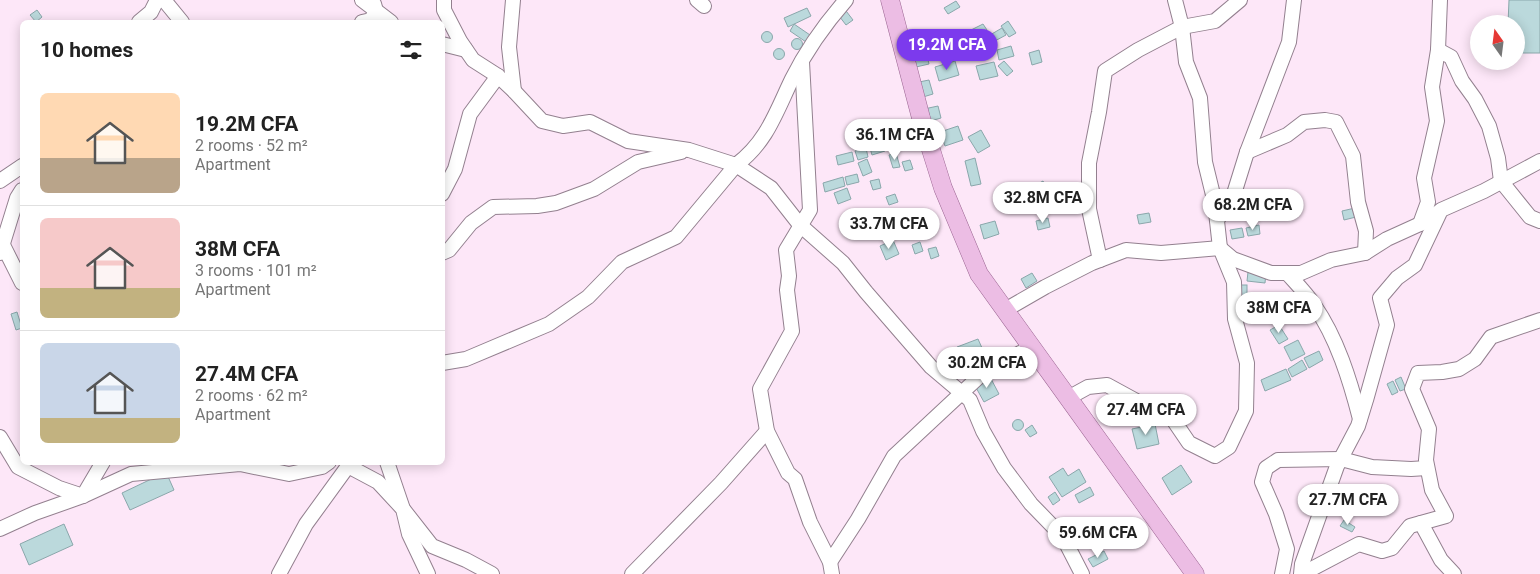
<!DOCTYPE html>
<html lang="en">
<head>
<meta charset="utf-8">
<style>
	:root { --surface:#fff; --page:#f6f6f6; --text:#222; --muted:#767676; --line:#e0e0e0; --accent:#7c3aed }
	body { margin:0; font-family:Roboto,sans-serif; background:var(--page); color:var(--text); height:100vh; display:flex; flex-direction:column; font-size:19px; white-space:nowrap }
	* { box-sizing:border-box; margin:0 }
	p { font-size:16px; color:var(--muted) }
	.icon { flex:none; width:28px; height:28px; fill:none; stroke:currentColor; stroke-width:2; stroke-linecap:round; stroke-linejoin:round }
	.map { position:relative; flex:1; overflow:hidden }
	.sheet { position:absolute; left:20px; top:20px; width:425px; height:445px; display:flex; flex-direction:column; background:var(--surface); border-radius:8px; box-shadow:0 2px 12px #0003 }
	.sheet>* { flex:none }
	.needle { width:32px; rotate:346deg }
	.tools { position:absolute; left:1470px; top:15px; display:grid; gap:10px }
	.tools a { display:grid; place-items:center; width:55px; height:55px; border-radius:50%; background:var(--surface); box-shadow:0 2px 12px #0003; font-size:25px }
	.price { position:absolute; translate:-50% -42px; padding:0 11px; border-radius:18px; background:#fff; color:#222; font-size:16px; line-height:32px; filter:drop-shadow(0 1px 2px #0008) }
	.price::after { content:''; position:absolute; left:50%; top:30px; width:15px; height:11px; margin-left:-8px; background:inherit; clip-path:polygon(0 0,100% 0,50% 100%) }
	.price.on { background:var(--accent); color:#fff }
	ul { padding:0; list-style:none }
	li { display:flex; align-items:center; gap:15px; height:125px; padding:0 20px }
	li+li { border-top:1px solid var(--line) }
	li span { display:grid; place-items:center; flex:none; width:140px; height:100px; border-radius:8px; color:#555 }
	li>.icon { margin-inline-start:auto }
	span .icon { width:60px; height:60px; fill:#fffc; stroke-width:1 }
	li b { font-size:21px }
	h2 { display:flex; justify-content:space-between; align-items:center; height:60px; padding:0 20px; font-size:21px }
	.map>svg:first-child { display:block }
	.building { fill:#bbd9dc; stroke:#8aa7ab }
	.lines { fill:none; stroke-linecap:round; stroke-linejoin:round }
	.minor-casing { stroke:#93808f; stroke-width:16 }
	.major-casing { stroke:#9b6692; stroke-width:19 }
	.minor { stroke:#fff; stroke-width:14 }
	.major { stroke:#ecbde4; stroke-width:18 }
</style>
</head>
<body>
<div class="map">
<svg width="1540" height="574" viewBox="0 0 1540 574">
	<rect width="100%" height="100%" fill="#fde7f8"/>
	<!-- building -->
	<g class="building">
		<path d="M1509,0H1540V53H1516V24H1508Z"/>
		<path d="M956,1L960,7L948,14L944,8Z"/>
		<path d="M840,3L853,20L846,25L833,8Z"/>
		<path d="M807,8L811,16L788,27L784,18Z"/>
		<path d="M37,10L42,17L36,22L30,15Z"/>
		<path d="M1008,21L1016,33L1009,37L1001,26Z"/>
		<path d="M794,24L810,35L806,42L790,31Z"/>
		<path d="M983,24L987,30L975,37L971,30Z"/>
		<path d="M1002,28L1006,35L993,42L990,35Z"/>
		<circle cx="767" cy="37" r="5.5"/>
		<path d="M942,32L946,46L937,49L933,34Z"/>
		<path d="M967,32L971,39L963,43L959,36Z"/>
		<path d="M958,37L962,44L954,49L950,42Z"/>
		<circle cx="797" cy="44" r="5.5"/>
		<path d="M1011,46L1014,56L999,60L997,50Z"/>
		<circle cx="779" cy="54" r="5.5"/>
		<path d="M1039,50L1042,62L1032,65L1029,53Z"/>
		<path d="M927,56L929,64L916,67L914,60Z"/>
		<path d="M955,61L959,75L939,81L935,67Z"/>
		<path d="M1004,61L1013,71L1007,76L998,66Z"/>
		<path d="M994,62L998,76L980,80L976,66Z"/>
		<path d="M929,80L933,94L923,97L919,82Z"/>
		<path d="M938,106L941,118L927,122L924,109Z"/>
		<path d="M958,126L963,140L945,146L940,132Z"/>
		<path d="M981,130L990,146L978,153L968,137Z"/>
		<path d="M883,144L885,151L872,155L870,148Z"/>
		<path d="M866,148L868,157L858,160L855,151Z"/>
		<path d="M852,152L854,161L838,165L836,156Z"/>
		<path d="M896,153L900,167L893,168L889,155Z"/>
		<path d="M975,158L981,184L971,186L965,161Z"/>
		<path d="M867,159L872,172L863,176L858,163Z"/>
		<path d="M910,160L913,169L905,171L902,162Z"/>
		<path d="M857,174L859,182L847,185L845,177Z"/>
		<path d="M843,177L845,186L825,192L823,183Z"/>
		<path d="M879,179L881,188L873,190L870,181Z"/>
		<path d="M1043,181L1050,194L1042,198L1036,185Z"/>
		<path d="M847,188L851,199L838,204L834,193Z"/>
		<path d="M895,194L898,202L889,205L886,197Z"/>
		<path d="M1355,208L1356,217L1344,220L1342,211Z"/>
		<path d="M1149,213L1151,222L1139,224L1137,215Z"/>
		<path d="M1048,218L1050,227L1038,230L1036,221Z"/>
		<path d="M995,221L999,234L984,239L980,225Z"/>
		<path d="M1259,225L1260,234L1248,236L1246,228Z"/>
		<path d="M884,228L886,237L877,239L875,231Z"/>
		<path d="M1242,228L1244,237L1232,239L1230,230Z"/>
		<path d="M893,240L899,254L886,260L880,246Z"/>
		<path d="M920,242L923,251L915,254L912,245Z"/>
		<path d="M936,247L939,256L931,259L928,249Z"/>
		<path d="M1248,272L1266,273L1265,283L1247,281Z"/>
		<path d="M1032,273L1037,281L1026,288L1021,279Z"/>
		<rect x="1240" y="285" width="7" height="13"/>
		<path d="M17,312L22,328L16,330L11,314Z"/>
		<path d="M1279,325L1288,339L1279,344L1270,330Z"/>
		<path d="M978,339L986,357L965,366L957,347Z"/>
		<path d="M1298,340L1305,354L1291,361L1284,347Z"/>
		<path d="M1319,351L1323,360L1309,368L1304,358Z"/>
		<path d="M1302,360L1307,369L1292,377L1288,369Z"/>
		<path d="M1286,369L1291,380L1265,391L1261,380Z"/>
		<path d="M989,375L999,394L984,402L974,384Z"/>
		<path d="M1401,377L1406,389L1400,391L1395,380Z"/>
		<path d="M1393,381L1398,392L1392,395L1387,384Z"/>
		<circle cx="1018" cy="425" r="5.5"/>
		<path d="M1155,424L1159,444L1137,449L1132,429Z"/>
		<path d="M1032,425L1037,433L1030,437L1025,430Z"/>
		<path d="M1181,465L1192,482L1172,495L1162,478Z"/>
		<path d="M1063,468L1068,476L1079,469L1086,482L1062,497L1049,477Z"/>
		<path d="M166,472L174,490L130,510L122,493Z"/>
		<path d="M1090,487L1094,495L1079,503L1075,495Z"/>
		<path d="M1055,492L1060,500L1053,505L1048,497Z"/>
		<path d="M1110,519L1115,527L1108,532L1103,524Z"/>
		<path d="M1344,520L1355,527L1352,532L1340,526Z"/>
		<path d="M64,524L73,545L29,565L20,544Z"/>
		<path d="M1104,551L1108,559L1093,567L1088,559Z"/>
	</g>
	<g class="lines">
		<!-- minor casing -->
		<g class="minor-casing">
			<g id="minor">
				<path d="M164,0L182,22"/>
				<path d="M362,0L391,22"/>
				<path d="M444,0V10L460,41L473,60L498,76L514,91L542,121L563,126L590,122L628,141L689,150L736,165C767,142 776,112 792,79C806,51 825,24 846,0"/>
				<path d="M513,0L509,47L514,91"/>
				<path d="M697,0L704,6"/>
				<path d="M139,22L151,12L157,0"/>
				<path d="M362,22L371,20L376,11L374,4"/>
				<path d="M442,44L466,50"/>
				<path d="M1438,50L1440,0"/>
				<path d="M802,62L810,210L786,250L789,276L787,290L792,331L760,389L767,431L788,473L795,479L810,522L830,562L832,574"/>
				<path d="M1247,152L1287,135L1304,122L1325,120L1336,122L1353,156L1358,202L1366,231L1365,253"/>
				<path d="M0,181L22,166"/>
				<path d="M442,194L455,169L470,114L498,76"/>
				<path d="M1217,220L1233,197L1247,152L1289,42L1294,0"/>
				<path d="M1420,224L1428,202L1424,178L1437,121L1432,87L1438,50L1451,57L1462,81L1475,99L1489,126L1498,158L1501,181L1530,217L1540,221"/>
				<path d="M3,245L22,283"/>
				<path d="M0,253L17,198L22,190"/>
				<path d="M442,253L449,250L471,223L493,207L537,206L556,203L594,189L638,162L681,152"/>
				<path d="M1100,260L1089,209V163L1099,112L1105,71L1138,50L1182,27L1215,21L1240,0"/>
				<path d="M1287,273C1296,283 1307,294 1314,305C1337,338 1350,380 1360,419"/>
				<path d="M1005,310L1045,287L1092,263L1126,250L1161,253L1220,248L1233,259L1271,273H1301L1331,260L1365,253L1387,239L1420,224L1440,211"/>
				<path d="M442,363L466,359L549,324L588,297L622,262L676,237L736,165L771,188L800,225L843,263L866,292L931,367L970,400L983,431L1004,468L1031,504L1063,537L1082,574"/>
				<path d="M1068,398L1088,387L1107,385L1151,409L1172,418L1189,443L1215,456L1229,447L1246,411L1247,363L1235,319L1234,282L1220,248L1215,203L1205,162L1200,98L1186,62L1182,27L1175,0"/>
				<path d="M0,437L18,467L59,488L83,496L103,462"/>
				<path d="M387,462L403,509L432,546L466,560L492,574"/>
				<path d="M348,466L378,482L403,509L409,534L428,574"/>
				<path d="M1421,523L1441,560L1454,574"/>
				<path d="M0,529L35,513L83,496L131,474L240,464L289,474L322,467L329,462"/>
				<path d="M830,562L858,519L894,456L982,374L1031,347"/>
				<path d="M279,574L306,524L351,462"/>
				<path d="M632,574L721,483L767,431"/>
				<path d="M1282,574L1287,549L1276,514L1262,482L1266,468L1278,460L1341,459L1372,467L1411,469L1427,468"/>
				<path d="M1301,574L1302,564L1337,466L1358,426L1366,400L1387,325L1380,298L1397,278L1415,265L1441,210L1484,191L1540,161"/>
				<path d="M1302,574L1359,544L1382,551L1392,548L1410,526L1446,516L1432,490L1426,460L1429,429L1412,389L1418,373L1442,372L1459,369L1475,359L1491,337L1540,320"/>
			</g>
		</g>
		<!-- major casing -->
		<g class="major-casing">
			<path id="major" d="M890,0L921,118L943,188L979,274L1195,574"/>
		</g>
		<!-- minor -->
		<use href="#minor" class="minor"/>
		<!-- major -->
		<use href="#major" class="major"/>
	</g>
</svg>
<div class="tools">
<a><svg class="needle" viewBox="-14 -14 28 28"><path d="M0-13l5 13h-10z" fill="#e53935"/><path d="M0 13l5-13h-10z" fill="#767676"/></svg></a>
</div>
<b class="price on" style="left:947px;top:71px">19.2M CFA</b>
<b class="price" style="left:895px;top:161px">36.1M CFA</b>
<b class="price" style="left:1043px;top:224px">32.8M CFA</b>
<b class="price" style="left:1253px;top:231px">68.2M CFA</b>
<b class="price" style="left:889px;top:250px">33.7M CFA</b>
<b class="price" style="left:1279px;top:334px">38M CFA</b>
<b class="price" style="left:987px;top:389px">30.2M CFA</b>
<b class="price" style="left:1146px;top:436px">27.4M CFA</b>
<b class="price" style="left:1348px;top:526px">27.7M CFA</b>
<b class="price" style="left:1098px;top:559px">59.6M CFA</b>
<section class="sheet">
<h2>10 homes<svg class="icon" aria-label="filters" viewBox="0 0 24 24"><path d="M4 7h16M4 17h16"/><circle cx="9" cy="7" r="2"/><circle cx="15" cy="17" r="2"/></svg></h2>
<ul>
<li><span style="background:linear-gradient(#ffd9b3 65%,#b9a48a 0)"><svg class="icon" aria-label="home" viewBox="0 0 24 24"><path d="M3 11l9-7 9 7M6 9v11h12V9"/></svg></span><div><b>19.2M CFA</b><p>2 rooms · 52 m²</p><p>Apartment</p></div></li>
<li><span style="background:linear-gradient(#f6c9c9 70%,#c2b280 0)"><svg class="icon" aria-label="home" viewBox="0 0 24 24"><path d="M3 11l9-7 9 7M6 9v11h12V9"/></svg></span><div><b>38M CFA</b><p>3 rooms · 101 m²</p><p>Apartment</p></div></li>
<li><span style="background:linear-gradient(#c9d6e8 75%,#c2b280 0)"><svg class="icon" aria-label="home" viewBox="0 0 24 24"><path d="M3 11l9-7 9 7M6 9v11h12V9"/></svg></span><div><b>27.4M CFA</b><p>2 rooms · 62 m²</p><p>Apartment</p></div></li>
</ul>
</section>
</div>
</body>
</html>
